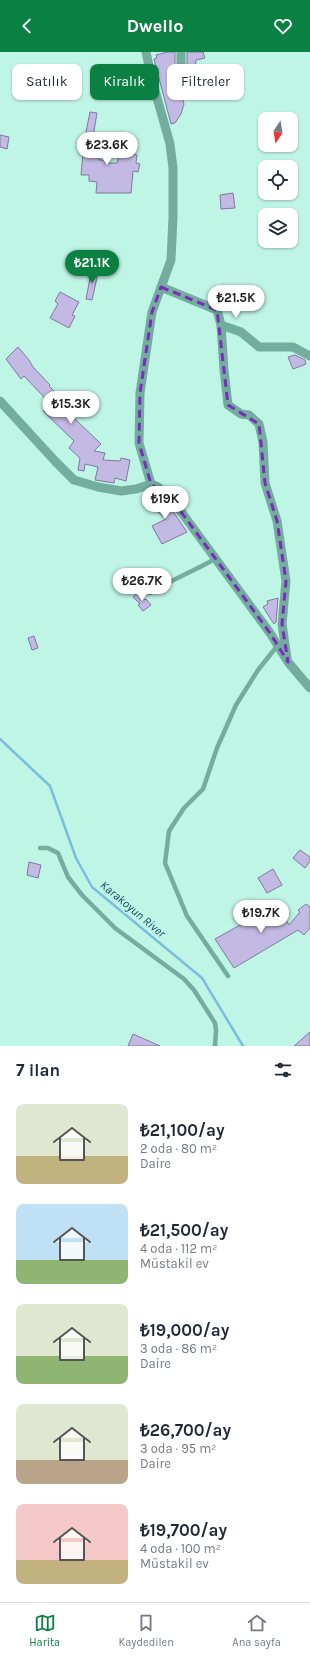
<!DOCTYPE html>
<html lang="tr">
<head>
<meta charset="utf-8">
<style>
	:root { --surface:#fff; --page:#f6f6f7; --text:#1f2937; --muted:#747a83; --line:#e0e1e3; --accent:#0b8043 }
	body { margin:0; font-family:Karla,sans-serif; background:var(--page); color:var(--text); height:100vh; display:flex; flex-direction:column; font-size:15px; white-space:nowrap }
	* { box-sizing:border-box; margin:0 }
	p { font-size:13px; color:var(--muted) }
	.icon { flex:none; width:22px; height:22px; fill:none; stroke:currentColor; stroke-width:2; stroke-linecap:round; stroke-linejoin:round }
	.map { position:relative; height:994px; overflow:hidden }
	.sheet { display:flex; flex-direction:column; background:var(--surface); flex:1 }
	.sheet>* { flex:none }
	.banner { position:absolute; left:12px; top:12px; width:286px; height:36px; display:flex; gap:8px }
	.needle { width:26px; rotate:192deg }
	.fabs { position:absolute; left:258px; top:60px; display:grid; gap:8px }
	.fabs a { display:grid; place-items:center; width:40px; height:40px; border-radius:8px; background:var(--surface); box-shadow:0 1px 3px #0004; font-size:20px }
	.price { position:absolute; translate:-50% -34px; padding:0 9px; border-radius:14px; background:#fff; color:#222; font-size:13px; line-height:26px; filter:drop-shadow(0 1px 2px #0008) }
	.price::after { content:''; position:absolute; left:50%; top:24px; width:12px; height:9px; margin-left:-6px; background:inherit; clip-path:polygon(0 0,100% 0,50% 100%) }
	.price.active { background:var(--accent); color:#fff }
	ul { padding:0; list-style:none }
	li { display:flex; align-items:center; gap:12px; height:100px; padding:0 16px }
	li span { display:grid; place-items:center; flex:none; width:112px; height:80px; border-radius:8px; color:#555 }
	li>.icon { margin-inline-start:auto }
	span .icon { width:48px; height:48px; fill:#fffc; stroke-width:1 }
	li b { font-size:17px }
	h2 { display:flex; justify-content:space-between; align-items:center; height:48px; padding:0 16px; font-size:17px }
	.chip { padding:0 14px; border-radius:8px; background:var(--surface); box-shadow:0 1px 3px #0004; font-size:14px; line-height:36px }
	.chip.active { background:var(--accent); color:#fff }
	header { display:flex; justify-content:space-between; align-items:center; height:52px; padding:0 16px; background:var(--accent); color:#fff; font-size:18px; font-weight:700 }
	.tab-bar { display:flex; justify-content:space-around; align-items:center; height:56px; border-top:1px solid var(--line); background:var(--surface); font-size:11px; color:var(--muted) }
	.tab-bar a { display:grid; justify-items:center; gap:2px }
	.tab-bar .active { color:var(--accent) }
	.map>svg:first-child { display:block }
	.lines { fill:none; stroke-linecap:round; stroke-linejoin:round }
	.stream { stroke:#7cbce1; stroke-width:2.5 }
	.building { fill:#c3bae4; stroke:#81789f }
	.lane { stroke:#73ad9d; stroke-width:4.5 }
	.street { stroke:#73ad9d; stroke-width:9 }
	.marked { fill:none; stroke:#7b2cbf; stroke-width:3; stroke-dasharray:8 5; stroke-linejoin:round }
	.labels { text-anchor:middle; dominant-baseline:central; stroke-width:3.5; stroke-linejoin:round; paint-order:stroke }
	.water-label { font-size:12px; font-style:italic; fill:#093f58; stroke:#bff5e5 }
</style>
</head>
<body>
<header><svg class="icon" aria-label="back" viewBox="0 0 24 24"><path d="M15 5l-7 7 7 7"/></svg>Dwello<svg class="icon" aria-label="heart" viewBox="0 0 24 24"><path d="M12 20l-8-8c-3-5 5-10 8-4 3-6 11-1 8 4z"/></svg></header>
<div class="map">
<svg width="310" height="994" viewBox="0 0 310 994">
	<rect width="100%" height="100%" fill="#bff5e5"/>
	<g class="lines">
		<!-- stream -->
		<path class="stream" d="M0,687L50,734L76,806L92,835L202,926L243,994"/>
	</g>
	<!-- building -->
	<g class="building">
		<path d="M168,0H175V39L178,44L182,45L184,52L181,62L175,71L171,72L154,7L157,6L156,3Z"/>
		<path d="M187,0H203L205,6L196,8L193,35L190,43L185,44L187,39Z"/>
		<path d="M90,60L97,61L92,91H101L99,108H105V111H117L120,100L137,103L136,111L140,112L138,120L133,119L131,141H96L97,130L89,129V123H81L84,90Z"/>
		<path d="M0,83L9,85L7,97L0,95Z"/>
		<path d="M233,141L235,156L221,157L220,143Z"/>
		<path d="M92,216L99,217L92,248L86,247Z"/>
		<path d="M60,240L79,250L72,263L75,264L69,276L50,266L58,252L55,249Z"/>
		<path d="M18,295L29,308L33,315L50,333L49,334L54,339L50,343L101,392L94,399L105,401L103,408L120,409L121,406L130,408L126,429L115,426L114,431L95,428L98,415L85,412L84,419L78,418L80,406L69,396L74,389L43,359L49,353L43,344L24,324L21,327L6,307Z"/>
		<path d="M295,303L305,308L306,312L293,317L288,305Z"/>
		<path d="M149,439H150L170,455L187,480L162,492L152,474L166,467L144,448Z"/>
		<path d="M138,540L145,548L146,547L151,553L143,559L138,553L140,552L133,545Z"/>
		<path d="M278,546L276,570L274,572L263,555L268,552L267,549Z"/>
		<path d="M34,584L38,596L32,598L28,586Z"/>
		<path d="M300,798L310,805V809L305,816L293,806Z"/>
		<path d="M29,810L41,813L38,826L27,823Z"/>
		<path d="M273,817L282,833L267,841L258,826Z"/>
		<path d="M306,852L310,855V876L304,883L298,878L234,916L215,887L276,853L289,873L300,860L298,858Z"/>
		<path d="M310,980V994H294Z"/>
		<path d="M133,982L160,994H128Z"/>
	</g>
	<g class="lines">
		<!-- lane -->
		<g class="lane">
			<path d="M150,541C171,528 194,519 215,507"/>
			<path d="M40,796H48L58,801L68,825L82,843L115,876L184,927L194,938L215,971L216,978L215,994"/>
			<path d="M228,924L187,864L165,811L169,779L184,756L203,737L217,696L236,653L258,618L278,593"/>
		</g>
		<!-- street -->
		<g class="street">
			<path d="M146,0L152,28L170,92L173,116V165L171,208L152,260L140,341L139,391L151,432"/>
			<path d="M181,39V0"/>
			<path d="M161,235L217,258L221,273L241,280L259,295H293L310,304"/>
			<path d="M221,273L224,318L228,353L241,362L249,363L259,372L263,390L265,431L277,469L286,529L282,572L287,606"/>
			<path d="M0,349L55,409L74,428L98,435L121,439L136,437L151,432L158,435L171,446L270,581L288,610L310,636"/>
		</g>
	</g>
	<!-- marked area -->
	<path class="marked" d="M161,235L217,258L228,353L259,372L265,431L277,469L286,529L282,572L288,610L270,581L171,446L151,432L139,391L140,341L152,260Z"/>
	<g class="labels">
		<!-- water labels -->
		<g class="water-label">
			<text transform="translate(133 857) rotate(40)">Karakoyun River</text>
		</g>
	</g>
</svg>
<div class="fabs">
<a><svg class="needle" viewBox="-14 -14 28 28"><path d="M0-13l5 13h-10z" fill="#e53935"/><path d="M0 13l5-13h-10z" fill="#747a83"/></svg></a>
<a><svg class="icon" aria-label="locate" viewBox="0 0 24 24"><circle cx="12" cy="12" r="6"/><path d="M12 2v4M12 18v4M2 12h4M18 12h4"/></svg></a>
<a><svg class="icon" aria-label="layers" viewBox="0 0 24 24"><path d="M12 4l9 5-9 5-9-5zM3 14l9 5 9-5"/></svg></a>
</div>
<b class="price" style="left:107px;top:114px">₺23.6K</b>
<b class="price active" style="left:92px;top:232px">₺21.1K</b>
<b class="price" style="left:236px;top:267px">₺21.5K</b>
<b class="price" style="left:71px;top:373px">₺15.3K</b>
<b class="price" style="left:165px;top:468px">₺19K</b>
<b class="price" style="left:142px;top:550px">₺26.7K</b>
<b class="price" style="left:261px;top:882px">₺19.7K</b>
<div class="banner">
<a class="chip">Satılık</a>
<a class="chip active">Kiralık</a>
<a class="chip">Filtreler</a>
</div>
</div>
<section class="sheet">
<h2>7 ilan<svg class="icon" aria-label="filters" viewBox="0 0 24 24"><path d="M4 7h16M4 17h16"/><circle cx="9" cy="7" r="2"/><circle cx="15" cy="17" r="2"/></svg></h2>
<ul>
<li><span style="background:linear-gradient(#dfe7d0 65%,#c2b280 0)"><svg class="icon" aria-label="home" viewBox="0 0 24 24"><path d="M3 11l9-7 9 7M6 9v11h12V9"/></svg></span><div><b>₺21,100/ay</b><p>2 oda · 80 m²</p><p>Daire</p></div></li>
<li><span style="background:linear-gradient(#bfe0f5 70%,#8fb573 0)"><svg class="icon" aria-label="home" viewBox="0 0 24 24"><path d="M3 11l9-7 9 7M6 9v11h12V9"/></svg></span><div><b>₺21,500/ay</b><p>4 oda · 112 m²</p><p>Müstakil ev</p></div></li>
<li><span style="background:linear-gradient(#dfe7d0 65%,#8fb573 0)"><svg class="icon" aria-label="home" viewBox="0 0 24 24"><path d="M3 11l9-7 9 7M6 9v11h12V9"/></svg></span><div><b>₺19,000/ay</b><p>3 oda · 86 m²</p><p>Daire</p></div></li>
<li><span style="background:linear-gradient(#dfe7d0 70%,#b9a48a 0)"><svg class="icon" aria-label="home" viewBox="0 0 24 24"><path d="M3 11l9-7 9 7M6 9v11h12V9"/></svg></span><div><b>₺26,700/ay</b><p>3 oda · 95 m²</p><p>Daire</p></div></li>
<li><span style="background:linear-gradient(#f6c9c9 70%,#c2b280 0)"><svg class="icon" aria-label="home" viewBox="0 0 24 24"><path d="M3 11l9-7 9 7M6 9v11h12V9"/></svg></span><div><b>₺19,700/ay</b><p>4 oda · 100 m²</p><p>Müstakil ev</p></div></li>
</ul>
</section>
<nav class="tab-bar">
<a class="active"><svg class="icon" aria-label="map" viewBox="0 0 24 24"><path d="M3 6l6-2 6 2 6-2v14l-6 2-6-2-6 2zM9 4v14M15 6v14"/></svg>Harita</a>
<a><svg class="icon" aria-label="saved" viewBox="0 0 24 24"><path d="M7 4h10v16l-5-4-5 4z"/></svg>Kaydedilen</a>
<a><svg class="icon" aria-label="home" viewBox="0 0 24 24"><path d="M3 11l9-7 9 7M6 9v11h12V9"/></svg>Ana sayfa</a>
</nav>
</body>
</html>
